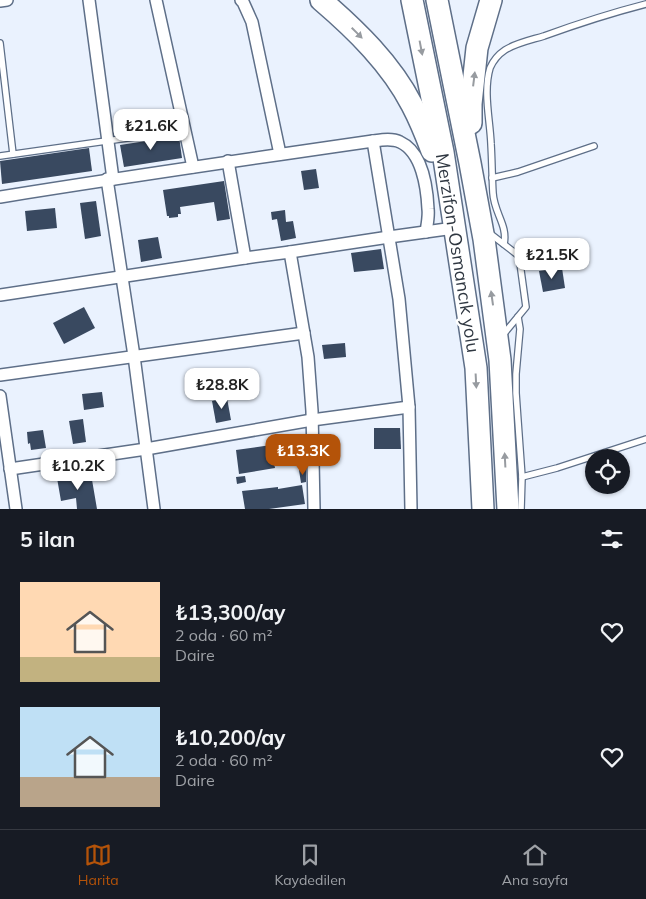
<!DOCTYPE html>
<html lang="tr">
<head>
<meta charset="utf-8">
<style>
	:root { --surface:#171b24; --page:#242831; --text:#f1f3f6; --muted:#9ea1a6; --line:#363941; --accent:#b45309 }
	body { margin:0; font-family:Mulish,sans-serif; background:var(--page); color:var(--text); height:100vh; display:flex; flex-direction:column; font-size:19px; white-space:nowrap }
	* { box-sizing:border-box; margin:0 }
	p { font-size:16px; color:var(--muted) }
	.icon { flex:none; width:28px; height:28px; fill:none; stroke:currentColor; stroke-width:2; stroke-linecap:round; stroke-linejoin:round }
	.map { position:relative; height:509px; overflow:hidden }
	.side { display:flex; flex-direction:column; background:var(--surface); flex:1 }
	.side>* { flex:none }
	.controls { position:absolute; left:585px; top:449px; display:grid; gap:10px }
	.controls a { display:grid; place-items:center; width:45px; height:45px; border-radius:50%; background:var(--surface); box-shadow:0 1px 4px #0004; font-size:25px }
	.price { position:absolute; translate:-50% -42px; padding:0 11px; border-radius:10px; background:#fff; color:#222; font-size:16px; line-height:32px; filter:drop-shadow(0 1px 2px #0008) }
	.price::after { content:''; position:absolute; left:50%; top:30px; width:15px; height:11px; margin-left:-8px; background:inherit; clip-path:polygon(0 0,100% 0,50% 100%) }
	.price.on { background:var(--accent); color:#fff }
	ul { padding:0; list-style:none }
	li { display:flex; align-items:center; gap:15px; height:125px; padding:0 20px }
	li span { display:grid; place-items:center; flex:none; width:140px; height:100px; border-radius:0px; color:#555 }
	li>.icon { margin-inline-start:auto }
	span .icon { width:60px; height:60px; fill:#fffc; stroke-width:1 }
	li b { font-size:21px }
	h2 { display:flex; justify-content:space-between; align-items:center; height:60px; padding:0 20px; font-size:21px }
	.tab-bar { display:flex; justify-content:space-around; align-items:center; height:70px; border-top:1px solid var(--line); background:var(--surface); font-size:14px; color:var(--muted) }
	.tab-bar a { display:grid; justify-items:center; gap:2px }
	.tab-bar .on { color:var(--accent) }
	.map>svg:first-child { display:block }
	.building { fill:#394960 }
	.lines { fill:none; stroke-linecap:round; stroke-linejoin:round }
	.lane-casing { stroke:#5e6f88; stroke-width:8 }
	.street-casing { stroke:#5e6f88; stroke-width:14 }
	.highway-casing { stroke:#5e6f88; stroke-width:24 }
	.lane { stroke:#fff; stroke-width:5.5 }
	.street { stroke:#fff; stroke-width:11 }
	.highway { stroke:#fff; stroke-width:21 }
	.oneway { fill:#979ba0 }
	.labels { text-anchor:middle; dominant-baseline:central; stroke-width:5; stroke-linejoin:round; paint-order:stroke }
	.street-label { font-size:18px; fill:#2f3741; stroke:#fff }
</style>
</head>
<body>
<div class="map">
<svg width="646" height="509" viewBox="0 0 646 509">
	<rect width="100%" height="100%" fill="#eaf2fe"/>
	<!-- building -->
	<g class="building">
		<path d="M179,136L182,158L124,167L120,145Z"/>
		<path d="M89,148L92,171L2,184L0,161Z"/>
		<path d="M316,169L319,188L304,190L301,171Z"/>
		<path d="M224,181L230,219L217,221L214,202L180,207L181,214H178V217L169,218V216H167L163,190Z"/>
		<path d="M96,201L101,236L85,239L80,203Z"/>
		<path d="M55,208L57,228L27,231L25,211Z"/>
		<path d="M285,210L286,222L293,221L296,238L281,241L277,219L272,220L271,212Z"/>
		<path d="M158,237L162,258L141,262L138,240Z"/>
		<path d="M381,249L384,269L354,272L351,253Z"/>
		<path d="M562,268L565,288L543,292L539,271Z"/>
		<path d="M84,307L95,328L64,344L53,323Z"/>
		<path d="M345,343L346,357L324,359L322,345Z"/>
		<path d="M102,392L104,407L84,410L82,394Z"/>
		<path d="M227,398L231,420L216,423L212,401Z"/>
		<path d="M83,419L86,442L73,444L69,421Z"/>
		<path d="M374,428H400L401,449H374Z"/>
		<path d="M43,430L46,448L31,450L30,443L28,444L27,432Z"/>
		<path d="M271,445L275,468L239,474L236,450Z"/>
		<path d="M306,469V482L301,483L299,470Z"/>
		<path d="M91,474L97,509H77L76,498L61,501L57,478Z"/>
		<path d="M245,476L246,482L237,484L236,477Z"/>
		<path d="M302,485L305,504L269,509H245L242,491L278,487V489Z"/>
	</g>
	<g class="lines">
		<!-- lane casing -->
		<g class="lane-casing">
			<g id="lane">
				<path d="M0,43L13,154"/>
				<path d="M0,156L184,130"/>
				<path d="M492,178L518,172L594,146"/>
				<path d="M488,232L519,256L526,307L502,336"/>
				<path d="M504,244C508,225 494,213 493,193C492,177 492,160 491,144C490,119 483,92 490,68C493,61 499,54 505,50C516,43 531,40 544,36C577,24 611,13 646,4"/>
				<path d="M518,317L520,329L516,374V393L522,477L521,509"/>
				<path d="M522,477L557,468L646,439"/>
			</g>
		</g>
		<!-- street casing -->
		<g class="street-casing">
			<g id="street">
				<path d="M89,0L113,179"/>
				<path d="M156,0L193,167"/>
				<path d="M241,0L243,2L252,22L280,154"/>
				<path d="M0,1L7,0"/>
				<path d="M373,141L399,299L409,407L411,509"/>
				<path d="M228,161L245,258"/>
				<path d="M107,179L134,356L154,509"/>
				<path d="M0,197C124,177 248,159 373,141C381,140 392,138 400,142C422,152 427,187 428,209C429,216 427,225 426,232"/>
				<path d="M290,252L308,357L312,411L314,509"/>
				<path d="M0,295L245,258L290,252L389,237L454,228"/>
				<path d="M0,375L304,333"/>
				<path d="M0,396L16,509"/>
				<path d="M10,469L146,449L312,420L409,407"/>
			</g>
		</g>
		<!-- highway casing -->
		<g class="highway-casing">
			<g id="highway">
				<path d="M321,0C356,30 391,64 412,105C420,120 426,135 432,151"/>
				<path d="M412,0L443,152L476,368L483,509"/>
				<path d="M437,0L470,163L484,239L500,360L508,509"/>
				<path d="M471,123V104L477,48L491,0"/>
			</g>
		</g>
		<!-- lane -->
		<use href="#lane" class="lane"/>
		<!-- street -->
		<use href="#street" class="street"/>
		<!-- highway -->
		<use href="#highway" class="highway"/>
	</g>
	<!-- one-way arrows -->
	<defs><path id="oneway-solid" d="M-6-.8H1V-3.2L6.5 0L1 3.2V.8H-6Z" transform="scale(1.25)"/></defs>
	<g class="oneway">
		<use href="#oneway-solid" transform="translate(357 33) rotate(45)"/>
		<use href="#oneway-solid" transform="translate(421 48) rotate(79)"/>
		<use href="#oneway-solid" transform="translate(474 79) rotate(-83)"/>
		<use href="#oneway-solid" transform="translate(492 298) rotate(-98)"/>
		<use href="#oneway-solid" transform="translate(476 381) rotate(87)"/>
		<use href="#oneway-solid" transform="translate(505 460) rotate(-93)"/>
	</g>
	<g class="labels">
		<!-- street labels -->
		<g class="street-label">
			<text transform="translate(458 253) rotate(81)">Merzifon-Osmancık yolu</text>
		</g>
	</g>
</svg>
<div class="controls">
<a><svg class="icon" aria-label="locate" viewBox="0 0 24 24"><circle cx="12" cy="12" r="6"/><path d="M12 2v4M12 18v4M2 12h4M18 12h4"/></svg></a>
</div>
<b class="price" style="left:151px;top:151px">₺21.6K</b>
<b class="price" style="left:552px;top:280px">₺21.5K</b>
<b class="price" style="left:222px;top:410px">₺28.8K</b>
<b class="price on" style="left:303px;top:476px">₺13.3K</b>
<b class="price" style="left:78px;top:491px">₺10.2K</b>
</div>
<section class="side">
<h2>5 ilan<svg class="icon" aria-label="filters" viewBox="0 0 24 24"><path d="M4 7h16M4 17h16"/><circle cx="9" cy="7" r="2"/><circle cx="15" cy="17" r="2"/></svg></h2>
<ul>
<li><span style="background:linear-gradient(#ffd9b3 75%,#c2b280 0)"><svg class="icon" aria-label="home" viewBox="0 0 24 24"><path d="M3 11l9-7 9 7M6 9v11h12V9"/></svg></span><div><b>₺13,300/ay</b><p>2 oda · 60 m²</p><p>Daire</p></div><svg class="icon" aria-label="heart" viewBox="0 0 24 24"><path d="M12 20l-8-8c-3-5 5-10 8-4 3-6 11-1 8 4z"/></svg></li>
<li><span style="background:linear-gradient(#bfe0f5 70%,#b9a48a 0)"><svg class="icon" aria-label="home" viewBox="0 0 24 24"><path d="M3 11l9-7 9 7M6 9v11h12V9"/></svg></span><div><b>₺10,200/ay</b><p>2 oda · 60 m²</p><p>Daire</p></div><svg class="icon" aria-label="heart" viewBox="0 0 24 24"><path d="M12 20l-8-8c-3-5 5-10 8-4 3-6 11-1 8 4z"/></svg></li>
</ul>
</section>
<nav class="tab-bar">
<a class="on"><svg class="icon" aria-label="map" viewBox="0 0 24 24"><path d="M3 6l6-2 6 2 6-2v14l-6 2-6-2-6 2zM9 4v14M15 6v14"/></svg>Harita</a>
<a><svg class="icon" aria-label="saved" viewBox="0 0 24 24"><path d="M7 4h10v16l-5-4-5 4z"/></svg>Kaydedilen</a>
<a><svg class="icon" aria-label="home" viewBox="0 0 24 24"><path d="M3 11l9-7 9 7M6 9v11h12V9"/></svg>Ana sayfa</a>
</nav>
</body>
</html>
